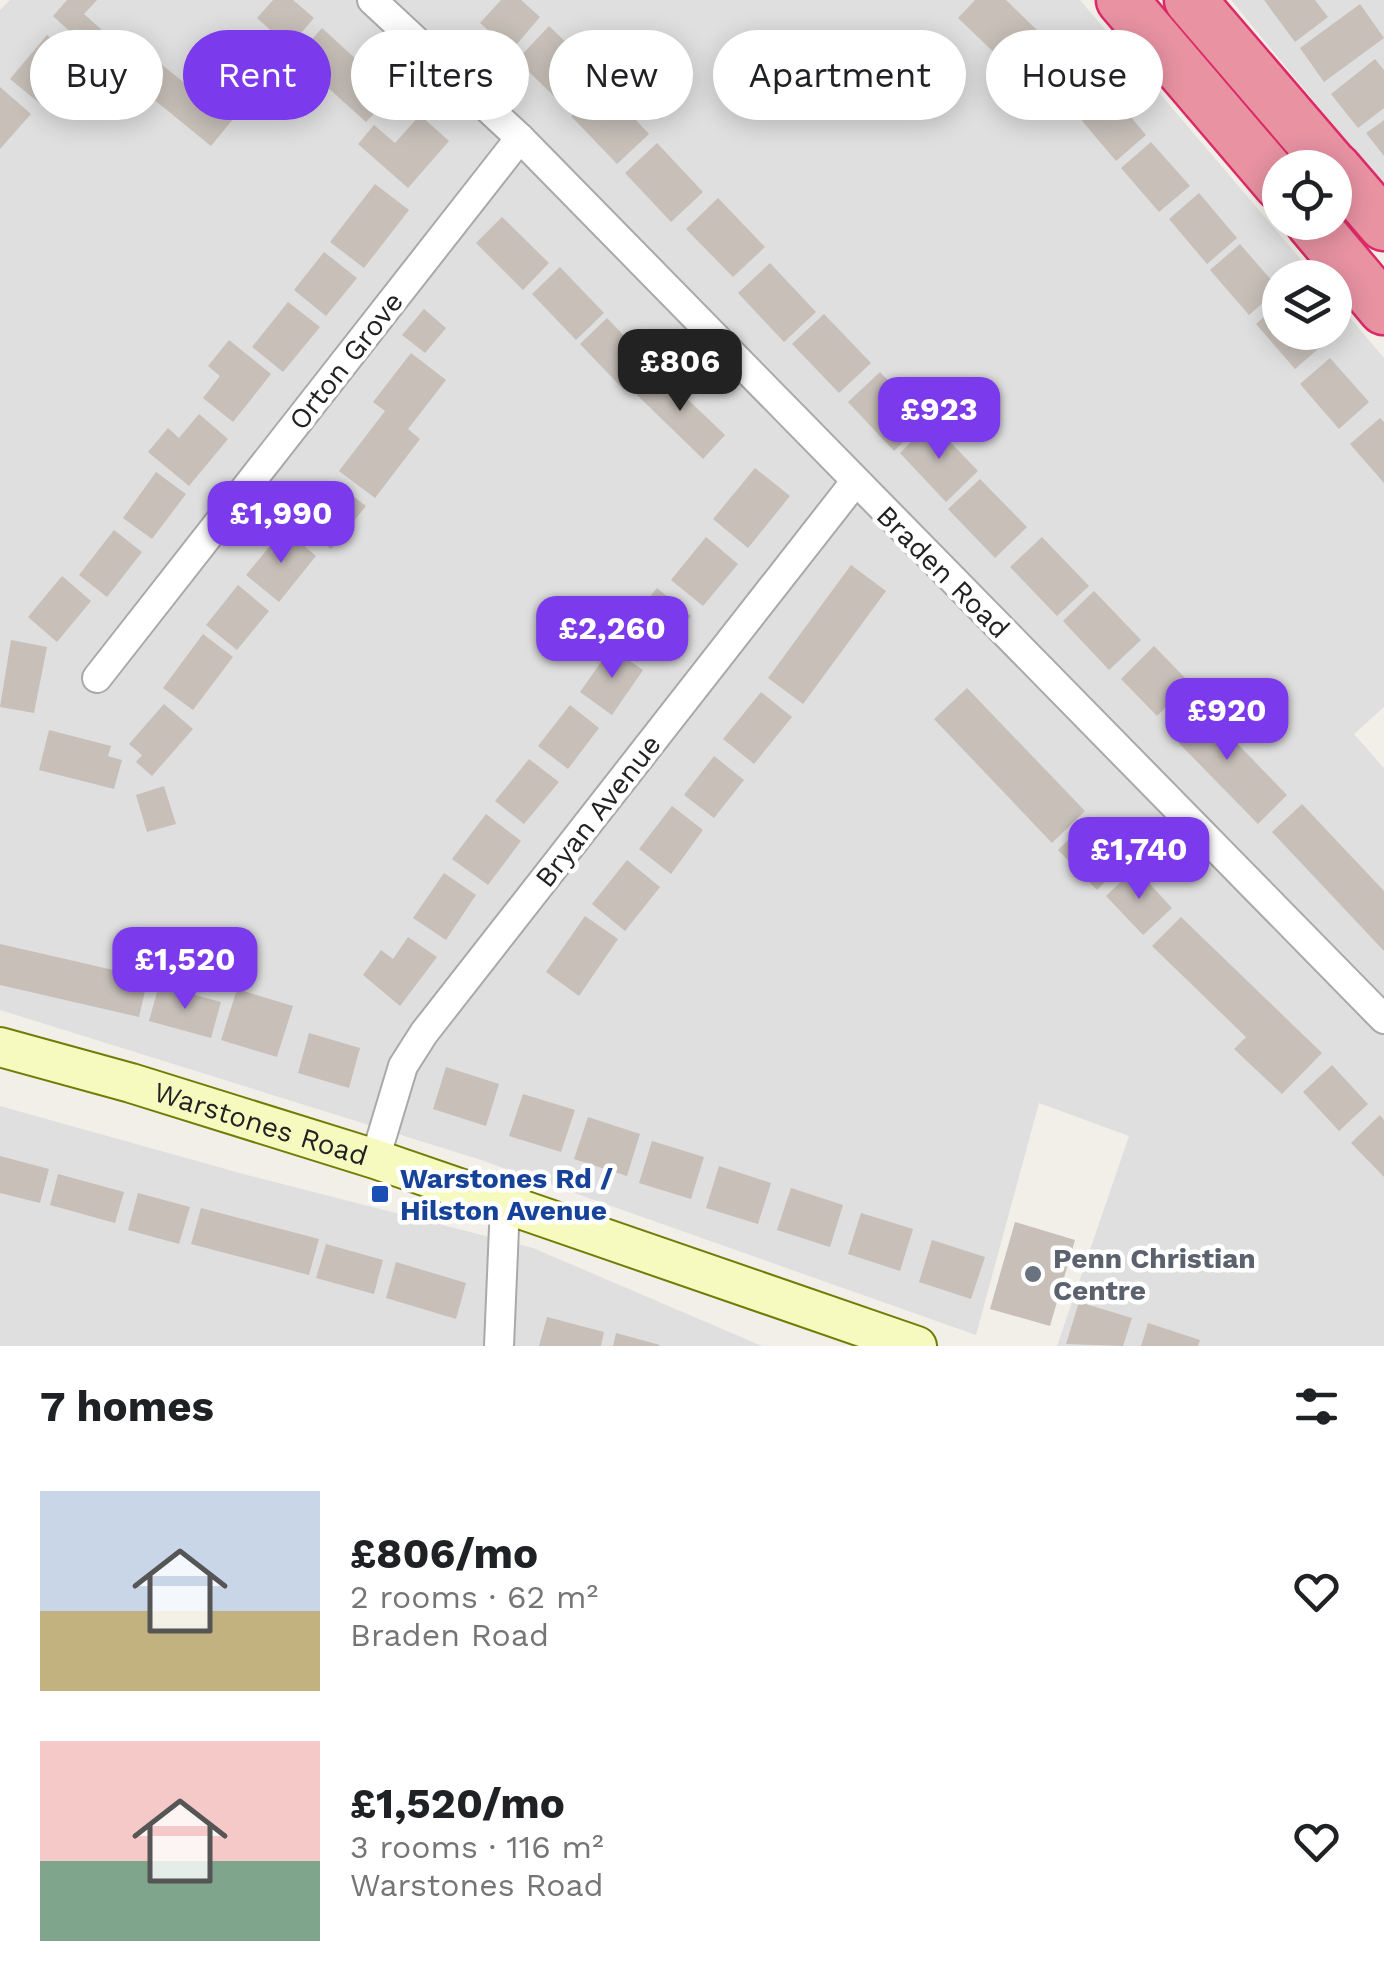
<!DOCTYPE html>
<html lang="en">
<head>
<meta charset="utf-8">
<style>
	:root { --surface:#fff; --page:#f6f6f6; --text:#202124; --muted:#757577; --accent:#7c3aed }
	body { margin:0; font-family:"Work Sans",sans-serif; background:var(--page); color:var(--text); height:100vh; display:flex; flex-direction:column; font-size:38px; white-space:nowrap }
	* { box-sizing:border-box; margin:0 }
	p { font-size:32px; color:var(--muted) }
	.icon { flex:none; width:55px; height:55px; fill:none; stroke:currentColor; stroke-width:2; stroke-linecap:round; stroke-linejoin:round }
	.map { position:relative; height:1346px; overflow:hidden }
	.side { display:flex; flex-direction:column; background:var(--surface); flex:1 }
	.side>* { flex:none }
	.hud { position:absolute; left:30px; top:30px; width:1325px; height:90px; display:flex; gap:20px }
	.tools { position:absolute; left:1262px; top:150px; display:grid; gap:20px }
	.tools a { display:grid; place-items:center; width:90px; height:90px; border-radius:50%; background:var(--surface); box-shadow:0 5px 25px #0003; font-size:50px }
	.price { position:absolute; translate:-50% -85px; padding:0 22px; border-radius:20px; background:var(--accent); color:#fff; font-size:32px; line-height:65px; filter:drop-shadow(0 2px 5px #0008) }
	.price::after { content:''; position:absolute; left:50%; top:60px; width:30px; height:22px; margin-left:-15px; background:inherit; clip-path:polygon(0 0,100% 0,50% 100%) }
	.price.active { background:#222; color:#fff }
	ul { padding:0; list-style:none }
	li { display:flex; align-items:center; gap:30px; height:250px; padding:0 40px }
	li span { display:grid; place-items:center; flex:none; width:280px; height:200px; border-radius:0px; color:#555 }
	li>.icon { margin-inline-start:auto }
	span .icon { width:120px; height:120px; fill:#fffc; stroke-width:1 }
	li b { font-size:42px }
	h2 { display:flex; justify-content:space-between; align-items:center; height:120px; padding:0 40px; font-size:42px }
	.chip { padding:0 35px; border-radius:45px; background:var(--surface); box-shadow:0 5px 25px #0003; font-size:35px; line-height:90px }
	.chip.active { background:var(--accent); color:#fff }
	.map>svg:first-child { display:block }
	.residential { fill:#e0dfdf }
	.building { fill:#c7bfb8 }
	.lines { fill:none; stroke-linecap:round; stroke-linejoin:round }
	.street-casing { stroke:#a9a9a9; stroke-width:32 }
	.secondary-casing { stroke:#707d05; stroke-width:42 }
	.highway-casing { stroke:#dc2a67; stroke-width:55 }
	.street { stroke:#fff; stroke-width:28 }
	.secondary { stroke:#f7fabf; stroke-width:38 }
	.highway { stroke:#e892a2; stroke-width:50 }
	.transit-dot { fill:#1a4fb4; stroke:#fff; stroke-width:4 }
	.worship-dot { fill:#6b7280; stroke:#fff; stroke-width:4 }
	.labels { text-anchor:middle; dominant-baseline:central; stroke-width:9; stroke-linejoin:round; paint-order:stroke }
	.street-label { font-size:28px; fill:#222; stroke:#fff }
	.transit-label { font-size:28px; font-weight:bold; fill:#164399; stroke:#fff; text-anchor:start }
	.worship-label { font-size:28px; font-weight:bold; fill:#5b616d; stroke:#fff; text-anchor:start }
</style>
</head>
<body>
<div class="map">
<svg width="1384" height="1346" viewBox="0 0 1384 1346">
	<rect width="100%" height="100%" fill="#f2efe9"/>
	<!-- residential -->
	<g class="residential">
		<path d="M10,0H1080L1316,277L1280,278V332H1335V300L1384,358V707L1354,734L1384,768V1346H1057L1129,1136L1039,1103L976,1335L478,1159L0,1010V10Z"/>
		<path d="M1231,0H1384V185L1336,128Z"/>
		<path d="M0,1106L247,1175L533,1248L762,1346H0Z"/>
	</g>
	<!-- building -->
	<g class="building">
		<path d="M67,0H97L84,14L104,32L89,49L53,16Z"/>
		<path d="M273,0H293L314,18L289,47L257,18Z"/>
		<path d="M501,0H521L540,17L511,51L480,23Z"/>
		<path d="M975,0H1006L1038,31L1006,64L958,18Z"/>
		<path d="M1264,0H1315L1328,17L1295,42Z"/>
		<path d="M1360,4L1384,38L1324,82L1300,48Z"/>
		<path d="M549,26L602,77L569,111L517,60Z"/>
		<path d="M322,28L393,93L366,122L295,58Z"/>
		<path d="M47,35L81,63L44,107L10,79Z"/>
		<path d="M1046,35L1094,81L1063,114L1015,69Z"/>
		<path d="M1375,59L1384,70V108L1358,128L1331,94Z"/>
		<path d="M161,64L213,106L233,81L252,96L211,146L141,89Z"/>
		<path d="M603,85L649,134L617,164L571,116Z"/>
		<path d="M0,87L31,114L0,149Z"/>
		<path d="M1108,90L1146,135L1116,161L1078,116Z"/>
		<path d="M420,115L449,141L408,188L358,144L374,125L395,143Z"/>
		<path d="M1384,120V156L1366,133Z"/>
		<path d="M1151,142L1190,186L1159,212L1121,168Z"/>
		<path d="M657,143L703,192L671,222L625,173Z"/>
		<path d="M375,184L409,210L364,268L330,242Z"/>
		<path d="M1199,193L1237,238L1207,264L1169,219Z"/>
		<path d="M718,198L765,247L733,277L686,229Z"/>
		<path d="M502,217L549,263L523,290L476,243Z"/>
		<path d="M1240,244L1279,289L1249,315L1210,270Z"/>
		<path d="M324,252L357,278L326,316L294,290Z"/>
		<path d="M770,263L816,312L784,342L738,293Z"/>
		<path d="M560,267L604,313L576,340L532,294Z"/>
		<path d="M288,302L320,327L283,372L252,347Z"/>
		<path d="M1280,303V332H1316L1325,343L1295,369L1256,324Z"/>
		<path d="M424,309L446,328L425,353L402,335Z"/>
		<path d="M824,314L871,363L839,393L792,344Z"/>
		<path d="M607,318L651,364L624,390L580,344Z"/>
		<path d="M229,340L271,374L233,422L203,398L220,376L208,366Z"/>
		<path d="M411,353L446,380L408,429L420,439L375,498L339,471L385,411L373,402Z"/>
		<path d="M1330,358L1369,402L1339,429L1300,384Z"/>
		<path d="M657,370L725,435L703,459L635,393Z"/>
		<path d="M880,372L926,420L894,451L848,402Z"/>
		<path d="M199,414L228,439L189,486L148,452L168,428L179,438Z"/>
		<path d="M1380,418L1384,422V483L1350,444Z"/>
		<path d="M931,422L978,471L946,502L900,453Z"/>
		<path d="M755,468L790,496L748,548L713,519Z"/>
		<path d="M156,472L186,494L152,539L123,518Z"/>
		<path d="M980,479L1027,527L995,558L948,509Z"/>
		<path d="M334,482L366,506L331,549L300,525Z"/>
		<path d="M284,529L316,556L279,602L246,575Z"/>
		<path d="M114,530L142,552L107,597L79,575Z"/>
		<path d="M706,537L738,564L703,606L671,580Z"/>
		<path d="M1042,537L1089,586L1057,616L1010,567Z"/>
		<path d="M851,565L886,591L803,704L768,678Z"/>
		<path d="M62,576L91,601L57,642L28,617Z"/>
		<path d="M238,585L269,611L237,650L206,625Z"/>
		<path d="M657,588L691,616L657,658L623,630Z"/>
		<path d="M1094,591L1141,640L1109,670L1063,621Z"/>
		<path d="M203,634L233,657L193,710L163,688Z"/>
		<path d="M11,640L47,647L34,713L0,707Z"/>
		<path d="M1154,646L1190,683L1157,716L1121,679Z"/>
		<path d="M611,648L643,670L612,715L580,692Z"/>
		<path d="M967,688L1085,811L1052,843L934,719Z"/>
		<path d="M761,692L792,717L754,764L723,739Z"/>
		<path d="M1197,702L1287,795L1258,824L1167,731Z"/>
		<path d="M164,704L193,729L152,776L136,762L142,755L129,744Z"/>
		<path d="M570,705L599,728L568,769L538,746Z"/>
		<path d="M49,730L111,746L108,756L122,760L114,789L39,770Z"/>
		<path d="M714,756L744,780L714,818L684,795Z"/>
		<path d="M529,759L559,782L524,824L495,801Z"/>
		<path d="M164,786L176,824L147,832L136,795Z"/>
		<path d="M1302,804L1384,891V951L1272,832Z"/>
		<path d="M672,806L703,830L671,874L639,849Z"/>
		<path d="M486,814L521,841L488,885L452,859Z"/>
		<path d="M1086,823L1125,862L1097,890L1058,850Z"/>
		<path d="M627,860L660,887L625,931L592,904Z"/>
		<path d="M1135,868L1172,908L1143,935L1106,896Z"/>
		<path d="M444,873L476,895L446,940L413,918Z"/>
		<path d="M585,916L618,939L579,996L546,972Z"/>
		<path d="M1181,917L1322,1053L1282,1094L1234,1049L1246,1037L1152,946Z"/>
		<path d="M408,937L437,957L400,1006L363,975L381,950L393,959Z"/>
		<path d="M0,944L148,978L139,1017L0,985Z"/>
		<path d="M159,985L221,1002L211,1038L149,1021Z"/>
		<path d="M237,989L293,1006L277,1057L221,1040Z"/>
		<path d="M309,1033L360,1048L349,1088L298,1073Z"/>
		<path d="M1332,1065L1368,1104L1339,1131L1303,1092Z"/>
		<path d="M446,1067L499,1084L486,1126L433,1109Z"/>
		<path d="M523,1094L575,1110L561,1152L509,1136Z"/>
		<path d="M1380,1115L1384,1120V1177L1351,1143Z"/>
		<path d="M588,1117L640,1134L627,1176L574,1159Z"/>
		<path d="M652,1141L704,1157L691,1199L639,1183Z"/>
		<path d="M0,1156L49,1169L40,1203L0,1193Z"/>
		<path d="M719,1166L771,1183L758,1224L706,1208Z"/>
		<path d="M58,1174L124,1192L115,1223L50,1205Z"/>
		<path d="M791,1188L843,1205L830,1247L777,1230Z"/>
		<path d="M138,1193L190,1207L179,1244L128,1230Z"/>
		<path d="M201,1208L319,1239L309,1275L191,1244Z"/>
		<path d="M861,1213L913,1229L900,1271L848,1254Z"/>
		<path d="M1015,1222L1075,1240L1050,1326L990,1309Z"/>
		<path d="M932,1240L985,1257L971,1299L919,1282Z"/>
		<path d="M326,1244L383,1260L374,1294L316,1278Z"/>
		<path d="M396,1262L466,1283L456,1319L386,1298Z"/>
		<path d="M1079,1302L1132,1318L1123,1346L1066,1344Z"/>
		<path d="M547,1317L604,1332L601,1346H539Z"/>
		<path d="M1148,1323L1200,1340L1198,1346H1141Z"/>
		<path d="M616,1333L660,1345L659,1346H613Z"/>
	</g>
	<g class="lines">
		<!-- street casing -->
		<g class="street-casing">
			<g id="street">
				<path d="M372,0L520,138L1384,1019"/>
				<path d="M97,678L520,138"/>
				<path d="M375,1159L403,1066L424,1033L855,482"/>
				<path d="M499,1346L505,1204"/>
			</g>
		</g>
		<!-- secondary casing -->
		<g class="secondary-casing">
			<g id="secondary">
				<path id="s1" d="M0,1047L131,1083L375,1159L917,1346"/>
			</g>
		</g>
		<!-- highway casing -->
		<g class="highway-casing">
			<g id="highway">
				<path d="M1122,0L1280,185"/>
				<path d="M1190,0L1334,168"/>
				<path d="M1335,168L1384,225"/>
				<path d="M1311,222L1384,309"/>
			</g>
		</g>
		<!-- street -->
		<use href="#street" class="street"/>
		<!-- secondary -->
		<use href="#secondary" class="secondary"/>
		<!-- highway -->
		<use href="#highway" class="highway"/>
	</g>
	<!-- markers -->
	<rect class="transit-dot" x="370" y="1184" width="20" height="20" rx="5"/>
	<circle class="worship-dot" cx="1033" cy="1274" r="10"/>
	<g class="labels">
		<!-- street labels -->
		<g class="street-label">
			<text transform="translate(346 361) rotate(-52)">Orton Grove</text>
			<text transform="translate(943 572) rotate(45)">Braden Road</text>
			<text transform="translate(598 811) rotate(-52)">Bryan Avenue</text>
			<text stroke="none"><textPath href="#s1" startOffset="272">Warstones Road</textPath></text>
		</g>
		<!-- transit labels -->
		<g class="transit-label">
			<text x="400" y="1178">Warstones Rd /<tspan x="400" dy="32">Hilston Avenue</tspan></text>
		</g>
		<!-- worship labels -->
		<g class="worship-label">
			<text x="1053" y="1258">Penn Christian<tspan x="1053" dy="32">Centre</tspan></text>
		</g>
	</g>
</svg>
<div class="tools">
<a><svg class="icon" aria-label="locate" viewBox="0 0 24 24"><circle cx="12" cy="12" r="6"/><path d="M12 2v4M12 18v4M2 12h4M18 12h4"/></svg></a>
<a><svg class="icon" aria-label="layers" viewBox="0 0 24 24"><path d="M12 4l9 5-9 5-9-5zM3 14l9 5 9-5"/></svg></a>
</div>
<b class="price active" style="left:680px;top:414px">£806</b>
<b class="price" style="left:939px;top:462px">£923</b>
<b class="price" style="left:281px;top:566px">£1,990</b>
<b class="price" style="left:612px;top:681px">£2,260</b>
<b class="price" style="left:1227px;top:763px">£920</b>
<b class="price" style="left:1139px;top:902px">£1,740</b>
<b class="price" style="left:185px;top:1012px">£1,520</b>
<div class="hud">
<a class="chip">Buy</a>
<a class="chip active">Rent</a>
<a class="chip">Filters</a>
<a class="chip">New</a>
<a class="chip">Apartment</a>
<a class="chip">House</a>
</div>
</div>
<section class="side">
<h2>7 homes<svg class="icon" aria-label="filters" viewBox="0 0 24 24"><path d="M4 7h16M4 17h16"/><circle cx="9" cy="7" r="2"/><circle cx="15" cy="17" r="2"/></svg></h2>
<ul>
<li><span style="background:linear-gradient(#c9d6e8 60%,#c2b280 0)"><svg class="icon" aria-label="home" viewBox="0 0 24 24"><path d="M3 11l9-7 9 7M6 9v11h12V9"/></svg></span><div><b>£806/mo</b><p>2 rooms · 62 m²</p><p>Braden Road</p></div><svg class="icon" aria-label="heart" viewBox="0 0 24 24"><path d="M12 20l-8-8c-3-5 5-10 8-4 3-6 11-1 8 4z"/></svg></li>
<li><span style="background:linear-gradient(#f6c9c9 60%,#7fa58c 0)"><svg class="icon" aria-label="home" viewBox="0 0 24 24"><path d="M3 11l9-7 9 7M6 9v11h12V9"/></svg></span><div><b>£1,520/mo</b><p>3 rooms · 116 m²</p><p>Warstones Road</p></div><svg class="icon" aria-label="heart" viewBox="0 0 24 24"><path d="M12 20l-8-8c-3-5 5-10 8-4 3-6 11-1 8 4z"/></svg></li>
</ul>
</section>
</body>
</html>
